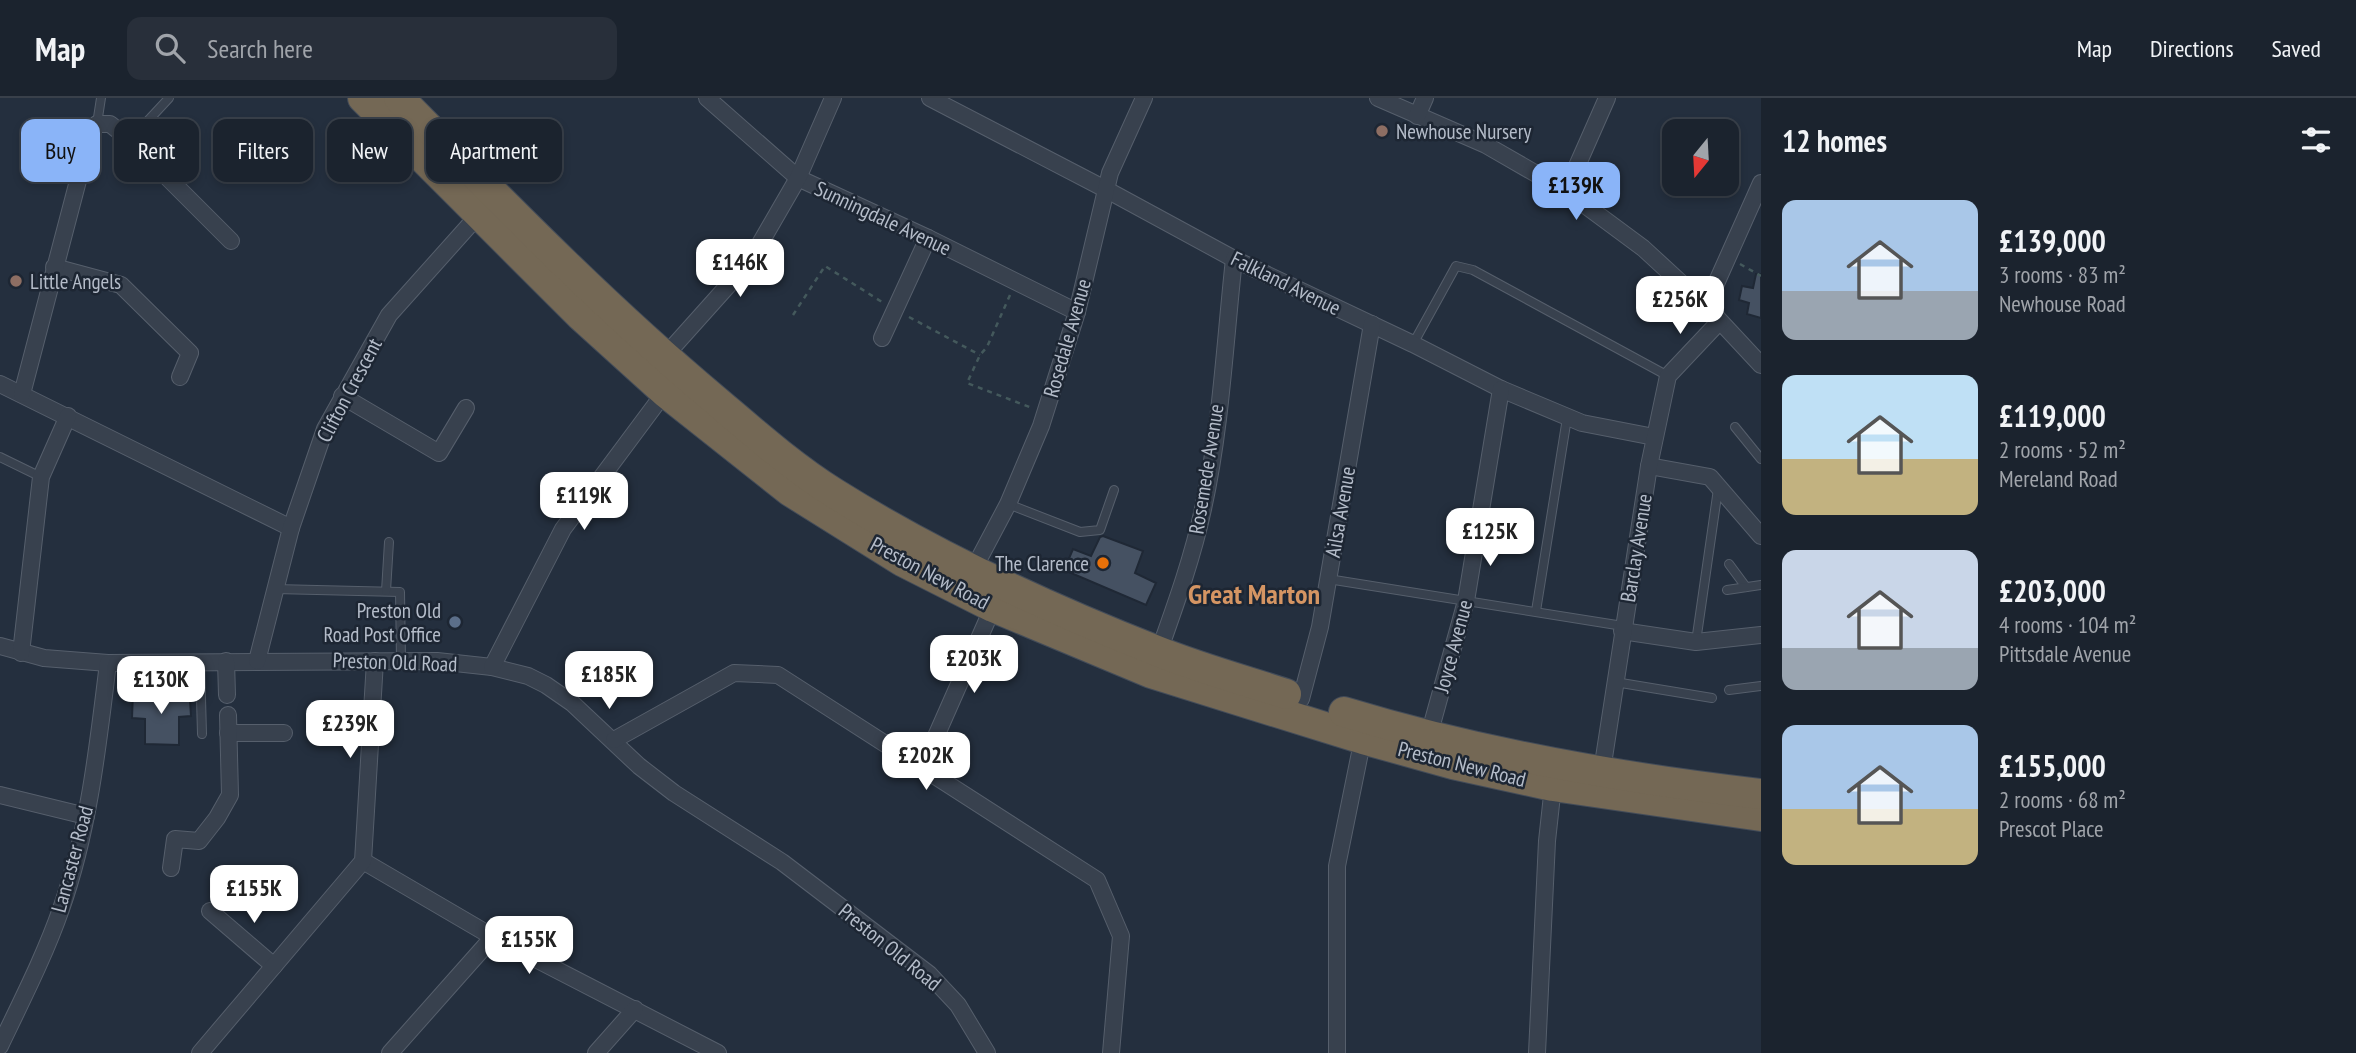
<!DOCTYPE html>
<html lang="en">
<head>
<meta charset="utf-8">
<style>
	:root { --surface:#1b232e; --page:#282f3a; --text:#f1f3f6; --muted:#a0a4aa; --line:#39404a; --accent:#8ab4f8 }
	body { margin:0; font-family:"PT Sans Narrow",sans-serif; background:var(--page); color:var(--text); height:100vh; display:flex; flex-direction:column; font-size:26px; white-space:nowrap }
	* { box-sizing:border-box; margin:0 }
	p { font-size:23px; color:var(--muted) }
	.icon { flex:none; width:38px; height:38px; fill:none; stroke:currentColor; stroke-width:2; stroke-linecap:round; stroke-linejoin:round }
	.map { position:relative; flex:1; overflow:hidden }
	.drawer { display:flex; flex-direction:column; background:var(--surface); width:595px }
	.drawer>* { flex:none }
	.guide { position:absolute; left:21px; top:21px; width:665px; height:63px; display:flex; gap:14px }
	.needle { width:46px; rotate:198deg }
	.buttons { position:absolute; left:1662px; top:21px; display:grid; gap:14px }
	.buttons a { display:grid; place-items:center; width:77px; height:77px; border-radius:14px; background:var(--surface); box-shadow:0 4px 10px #0003,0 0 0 2px var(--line); font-size:35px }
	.price { position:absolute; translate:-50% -60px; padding:0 16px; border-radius:14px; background:#fff; color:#222; font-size:23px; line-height:46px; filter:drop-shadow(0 2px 4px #0008) }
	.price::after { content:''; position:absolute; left:50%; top:42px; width:21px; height:16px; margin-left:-10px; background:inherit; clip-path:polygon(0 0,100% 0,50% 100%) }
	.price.selected { background:var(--accent); color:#111 }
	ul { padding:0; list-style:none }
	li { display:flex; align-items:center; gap:21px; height:175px; padding:0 21px }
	li span { display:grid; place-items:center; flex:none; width:196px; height:140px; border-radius:14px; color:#555 }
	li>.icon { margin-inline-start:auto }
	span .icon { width:84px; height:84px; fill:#fffc; stroke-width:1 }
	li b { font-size:30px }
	h2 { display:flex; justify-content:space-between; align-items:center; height:84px; padding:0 21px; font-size:30px }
	.tag { padding:0 24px; border-radius:14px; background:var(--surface); box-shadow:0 4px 10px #0003,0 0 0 2px var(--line); font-size:24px; line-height:63px }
	.tag.selected { background:var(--accent); color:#111 }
	header { display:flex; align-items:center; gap:42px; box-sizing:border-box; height:98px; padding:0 35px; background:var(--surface); border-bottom:2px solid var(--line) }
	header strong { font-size:33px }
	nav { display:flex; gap:38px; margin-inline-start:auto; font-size:24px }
	.search { width:490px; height:63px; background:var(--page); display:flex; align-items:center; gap:18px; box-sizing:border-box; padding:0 24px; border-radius:14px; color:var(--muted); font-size:26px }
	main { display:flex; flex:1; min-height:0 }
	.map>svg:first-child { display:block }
	.building { fill:#455162; stroke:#1f2835; stroke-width:2 }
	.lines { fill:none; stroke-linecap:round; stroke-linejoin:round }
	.lane-casing { stroke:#565f6c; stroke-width:10 }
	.street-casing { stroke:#565f6c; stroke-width:18 }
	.highway-casing { stroke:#434c59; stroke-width:32 }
	.path { stroke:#44595c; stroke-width:2.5; stroke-dasharray:5 5; stroke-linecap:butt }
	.lane { stroke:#38414e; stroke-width:8 }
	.street { stroke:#38414e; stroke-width:16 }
	.highway { stroke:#746855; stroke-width:30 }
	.education-dot { fill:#8d6e63; stroke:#1d2633; stroke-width:2.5 }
	.food-dot { fill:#e8710a; stroke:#1d2633; stroke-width:2.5 }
	.service-dot { fill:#5c6f8a; stroke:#1d2633; stroke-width:2.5 }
	.labels { text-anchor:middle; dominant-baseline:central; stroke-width:5; stroke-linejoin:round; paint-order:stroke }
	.poi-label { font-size:21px; fill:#b4bcc9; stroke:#1d2633; text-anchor:start }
	.street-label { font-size:21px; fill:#b4bcc9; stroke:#1d2633 }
	.district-label { font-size:28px; font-weight:bold; fill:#d59563; stroke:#1d2633 }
</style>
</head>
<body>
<header>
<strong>Map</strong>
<div class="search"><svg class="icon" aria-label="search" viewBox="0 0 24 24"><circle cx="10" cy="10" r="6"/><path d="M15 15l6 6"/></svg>Search here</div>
<nav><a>Map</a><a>Directions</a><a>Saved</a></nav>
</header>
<main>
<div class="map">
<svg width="1761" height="955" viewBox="0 0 1761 955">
	<rect width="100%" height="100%" fill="#242f3e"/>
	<!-- building -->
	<g class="building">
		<path d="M1756,176H1761V220L1747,216L1749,205L1739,202L1742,188L1753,190Z"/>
		<path d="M1103,438L1143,453L1135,475L1156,485L1146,507L1064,472L1073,451L1091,458L1100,439Z"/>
		<path d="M180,590L186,602H190L191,618L179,619V647L145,646V621L132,620L133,593L148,598H173Z"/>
	</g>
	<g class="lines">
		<!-- lane casing -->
		<g class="lane-casing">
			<g id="lane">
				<path d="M97,26L101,0"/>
				<path d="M130,42L169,0"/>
				<path d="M1413,246L1456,168L1473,172L1668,278"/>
				<path d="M1735,329L1761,361"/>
				<path d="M0,359L41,379"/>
				<path d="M1008,406L1080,434L1100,432L1114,392"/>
				<path d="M1729,466L1746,489"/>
				<path d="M1328,481L1623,528"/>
				<path d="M275,491L400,494L401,563"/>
				<path d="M1727,492L1761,487"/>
				<path d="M386,493L389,444"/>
				<path d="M1536,513L1567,320"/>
				<path d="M1696,544L1718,391"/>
				<path d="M200,564L202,636"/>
				<path d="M1615,584L1712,600"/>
				<path d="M1729,592L1761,588"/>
			</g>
		</g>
		<!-- street casing -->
		<g class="street-casing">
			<g id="street">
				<path d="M707,0L798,80L928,140L1077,214"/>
				<path d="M930,0L1107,92L1234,161L1413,246L1501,291L1582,325L1654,339"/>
				<path d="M1378,0L1486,47L1566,93L1643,150L1706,208L1761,267"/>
				<path d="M1417,18L1425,0"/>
				<path d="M1566,93L1607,0"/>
				<path d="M54,169L121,187L190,255L180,279"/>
				<path d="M1706,208L1761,85"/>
				<path d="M882,240L928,140"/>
				<path d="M664,259L750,163L798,80L833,0"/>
				<path d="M0,286L291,430"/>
				<path d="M22,296L90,37L97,26H110L130,42L231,143"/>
				<path d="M342,298L439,355L466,310"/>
				<path d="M1649,368L1710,379L1761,438"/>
				<path d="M972,474L1008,406L1041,328L1077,214L1110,75L1144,0"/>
				<path d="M1622,533L1696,544L1761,537"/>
				<path d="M0,548L44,560L108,565L437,563L492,569L528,578L546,587L572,605L639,668L674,695L782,764L929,876L958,907L987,955"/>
				<path d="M21,555L41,379L68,318"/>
				<path d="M1157,559C1174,511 1192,462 1203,411C1221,330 1225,243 1234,161"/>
				<path d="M226,563L227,597"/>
				<path d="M257,563L291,430L325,331L389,217L482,113"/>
				<path d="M492,569L563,431L665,294"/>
				<path d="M1301,601L1320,529L1372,226"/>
				<path d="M228,635H284"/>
				<path d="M1429,637L1466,503L1501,291"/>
				<path d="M614,642L734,575L778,577L1097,782L1121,838L1111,955"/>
				<path d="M922,670L993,509"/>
				<path d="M1601,679L1649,368L1668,278L1719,224"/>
				<path d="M0,697L86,718"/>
				<path d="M363,763L493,839L718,955"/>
				<path d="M171,770L175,741L199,743L217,720L230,697L228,617"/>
				<path d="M210,813L274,868"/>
				<path d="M0,948C21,904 45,857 61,811C89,732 98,647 108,565"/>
				<path d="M200,955L363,763L375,563"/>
				<path d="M390,955L493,839"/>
				<path d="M596,955L635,911"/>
				<path d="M1337,955V768L1364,635"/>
				<path d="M1537,955L1547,743L1553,688"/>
			</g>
		</g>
		<!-- highway casing -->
		<g class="highway-casing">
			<g id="highway">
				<path d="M363,0L581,218L665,294L790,393L902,463L993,509L1151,575L1363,641L1453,666L1553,688L1761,718"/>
				<path d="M399,0C501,103 603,208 714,301C753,334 791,368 834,395C936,459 1045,509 1157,553C1199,570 1243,582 1286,596"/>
				<path d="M1344,614C1479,655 1620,680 1761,696"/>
			</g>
		</g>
		<!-- path -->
		<g class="path">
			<path d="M1740,166L1761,178"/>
			<path d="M1010,197L987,249L980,257L967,285L1032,310"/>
			<path d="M793,217L825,168L882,204"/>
			<path d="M909,219L980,257"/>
		</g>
		<!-- lane -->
		<use href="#lane" class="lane"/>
		<!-- street -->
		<use href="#street" class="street"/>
		<!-- highway -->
		<use href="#highway" class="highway"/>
	</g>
	<!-- markers -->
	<g class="education-dot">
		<circle cx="1382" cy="33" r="7"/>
		<circle cx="16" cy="183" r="7"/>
	</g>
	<circle class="food-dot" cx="1103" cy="465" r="7"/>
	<circle class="service-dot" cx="455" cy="524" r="7"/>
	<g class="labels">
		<!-- poi labels -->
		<g class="poi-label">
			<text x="1396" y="33">Newhouse Nursery</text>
			<text x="30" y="183">Little Angels</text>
			<text x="1089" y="465" text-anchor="end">The Clarence</text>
			<text x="441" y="512" text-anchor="end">Preston Old<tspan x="441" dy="24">Road Post Office</tspan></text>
		</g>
		<!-- street labels -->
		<g class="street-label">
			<text transform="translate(883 120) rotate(25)">Sunningdale Avenue</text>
			<text transform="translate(1286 185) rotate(26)">Falkland Avenue</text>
			<text transform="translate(1067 240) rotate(-74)">Rosedale Avenue</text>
			<text transform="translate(349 292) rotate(-62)">Clifton Crescent</text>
			<text transform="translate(1206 371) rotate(-81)">Rosemede Avenue</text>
			<text transform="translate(1340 414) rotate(-80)">Ailsa Avenue</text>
			<text transform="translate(1636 450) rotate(-81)">Barclay Avenue</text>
			<text transform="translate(930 475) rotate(28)">Preston New Road</text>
			<text transform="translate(1453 548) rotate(-75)">Joyce Avenue</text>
			<text transform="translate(395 564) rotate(2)">Preston Old Road</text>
			<text transform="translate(1462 666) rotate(14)">Preston New Road</text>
			<text transform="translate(72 761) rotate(-75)">Lancaster Road</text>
			<text transform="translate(890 849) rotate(39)">Preston Old Road</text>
		</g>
		<!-- district labels -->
		<g class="district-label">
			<text x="1254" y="495">Great Marton</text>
		</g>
	</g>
</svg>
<div class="buttons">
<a><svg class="needle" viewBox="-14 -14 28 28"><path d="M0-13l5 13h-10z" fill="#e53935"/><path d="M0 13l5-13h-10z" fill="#a0a4aa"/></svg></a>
</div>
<b class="price selected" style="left:1576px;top:124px">£139K</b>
<b class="price" style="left:740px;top:201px">£146K</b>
<b class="price" style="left:1680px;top:238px">£256K</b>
<b class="price" style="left:584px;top:434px">£119K</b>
<b class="price" style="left:1490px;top:470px">£125K</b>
<b class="price" style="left:974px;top:597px">£203K</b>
<b class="price" style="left:609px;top:613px">£185K</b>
<b class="price" style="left:161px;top:618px">£130K</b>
<b class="price" style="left:350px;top:662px">£239K</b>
<b class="price" style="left:926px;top:694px">£202K</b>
<b class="price" style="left:254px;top:827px">£155K</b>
<b class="price" style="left:529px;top:878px">£155K</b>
<div class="guide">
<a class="tag selected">Buy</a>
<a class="tag">Rent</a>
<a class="tag">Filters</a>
<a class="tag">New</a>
<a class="tag">Apartment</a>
</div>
</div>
<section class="drawer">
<h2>12 homes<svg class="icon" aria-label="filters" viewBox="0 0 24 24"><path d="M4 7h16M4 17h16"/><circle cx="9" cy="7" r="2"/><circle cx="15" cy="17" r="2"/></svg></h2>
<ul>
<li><span style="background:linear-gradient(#a9c7e8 65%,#9aa5b1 0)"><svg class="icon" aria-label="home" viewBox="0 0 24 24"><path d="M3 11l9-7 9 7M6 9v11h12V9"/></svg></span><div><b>£139,000</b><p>3 rooms · 83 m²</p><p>Newhouse Road</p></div></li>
<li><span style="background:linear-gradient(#bfe0f5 60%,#c2b280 0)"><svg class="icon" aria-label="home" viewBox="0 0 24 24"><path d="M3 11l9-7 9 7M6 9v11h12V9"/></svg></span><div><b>£119,000</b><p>2 rooms · 52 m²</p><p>Mereland Road</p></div></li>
<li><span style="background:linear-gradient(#c9d6e8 70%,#9aa5b1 0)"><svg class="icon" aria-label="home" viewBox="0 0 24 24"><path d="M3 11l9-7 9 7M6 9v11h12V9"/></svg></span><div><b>£203,000</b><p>4 rooms · 104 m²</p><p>Pittsdale Avenue</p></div></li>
<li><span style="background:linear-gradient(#a9c7e8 60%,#c2b280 0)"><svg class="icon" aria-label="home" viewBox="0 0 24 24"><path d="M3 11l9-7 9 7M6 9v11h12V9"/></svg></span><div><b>£155,000</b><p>2 rooms · 68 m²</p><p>Prescot Place</p></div></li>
</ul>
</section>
</main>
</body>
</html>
